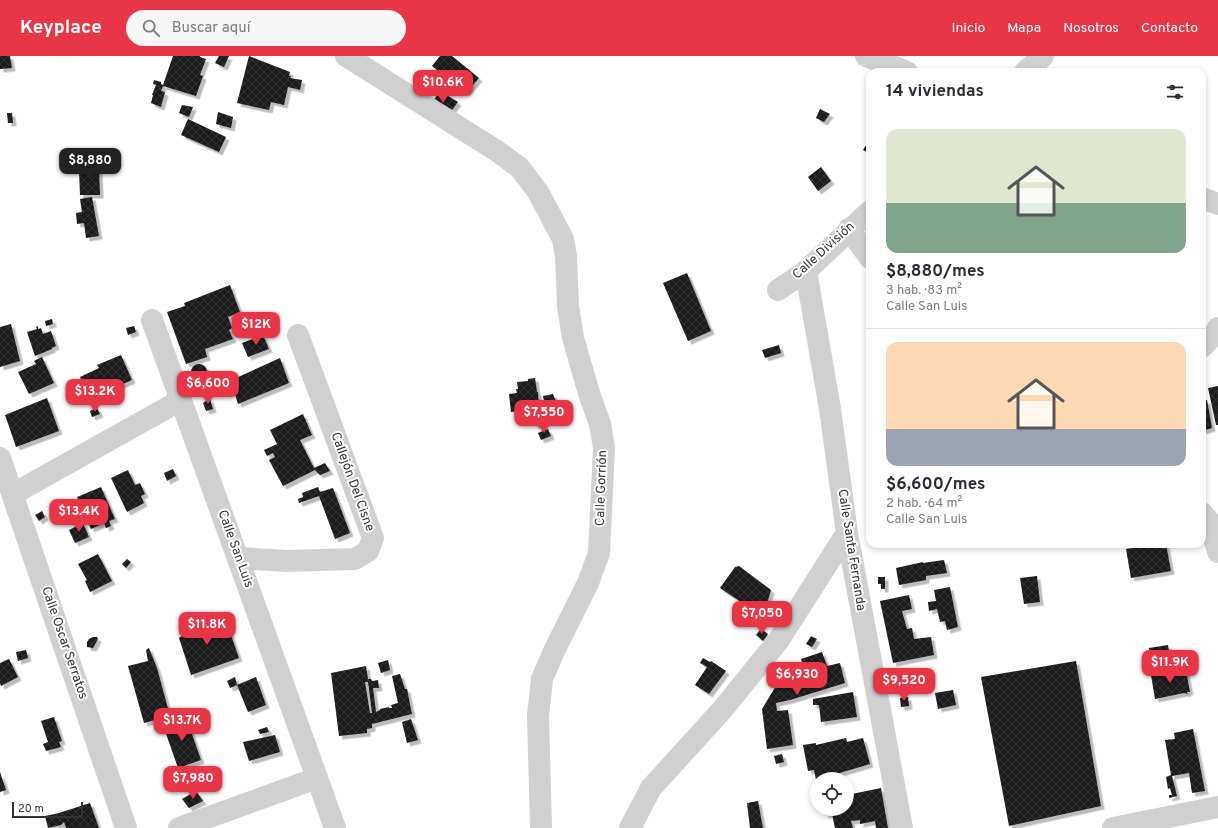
<!DOCTYPE html>
<html lang="es">
<head>
<meta charset="utf-8">
<style>
	:root { --surface:#fff; --page:#f7f7f7; --text:#2b2b33; --muted:#7c7c81; --line:#e1e1e2; --accent:#e83646 }
	body { margin:0; font-family:Overpass,sans-serif; background:var(--page); color:var(--text); height:100vh; display:flex; flex-direction:column; font-size:15px; white-space:nowrap }
	* { box-sizing:border-box; margin:0 }
	p { font-size:13px; color:var(--muted) }
	.icon { flex:none; width:22px; height:22px; fill:none; stroke:currentColor; stroke-width:2; stroke-linecap:round; stroke-linejoin:round }
	.map { position:relative; flex:1; overflow:hidden }
	.sheet { position:absolute; left:866px; top:12px; width:340px; height:480px; display:flex; flex-direction:column; background:var(--surface); border-radius:12px; box-shadow:0 2px 6px #0003 }
	.sheet>* { flex:none }
	.fabs { position:absolute; left:810px; top:716px; display:grid; gap:8px }
	.fabs a { display:grid; place-items:center; width:44px; height:44px; border-radius:50%; background:var(--surface); box-shadow:0 2px 6px #0003; font-size:20px }
	.scale { position:absolute; left:12px; bottom:10px; width:71px; box-sizing:border-box; padding-left:4px; border:2px solid #333; border-top:0; font-size:11px; line-height:14px; white-space:nowrap; color:#333; -webkit-text-stroke:3px #fff; paint-order:stroke }
	.price { position:absolute; translate:-50% -34px; padding:0 9px; border-radius:8px; background:var(--accent); color:#fff; font-size:13px; line-height:26px; filter:drop-shadow(0 1px 2px #0008) }
	.price::after { content:''; position:absolute; left:50%; top:24px; width:12px; height:9px; margin-left:-6px; background:inherit; clip-path:polygon(0 0,100% 0,50% 100%) }
	.price.current { background:#222; color:#fff }
	ul { padding:0; list-style:none }
	li { display:grid; align-content:center; gap:8px; height:212px; padding:0 20px }
	li+li { border-top:1px solid var(--line) }
	li span { display:grid; place-items:center; height:124px; border-radius:12px; color:#555 }
	li>.icon { margin-inline-start:auto }
	span .icon { width:72px; height:72px; fill:#fffc; stroke-width:1 }
	li b { font-size:17px }
	h2 { display:flex; justify-content:space-between; align-items:center; height:48px; padding:0 20px; font-size:17px }
	header { display:flex; align-items:center; gap:24px; box-sizing:border-box; height:56px; padding:0 20px; background:var(--accent); color:#fff }
	header strong { font-size:19px }
	nav { display:flex; gap:22px; margin-inline-start:auto; font-size:14px }
	.search { width:280px; height:36px; background:var(--page); display:flex; align-items:center; gap:10px; box-sizing:border-box; padding:0 14px; border-radius:22px; color:var(--muted); font-size:15px }
	.map>svg:first-child { display:block }
	.building { fill:url(#building-cross-hatch); fill-rule:evenodd; filter:url(#shadow) }
	.lines { fill:none; stroke-linecap:round; stroke-linejoin:round }
	.minor { stroke:#d0d0d0; stroke-width:22 }
	.labels { text-anchor:middle; dominant-baseline:central; stroke-width:4; stroke-linejoin:round; paint-order:stroke }
	.street-label { font-size:13px; fill:#333; stroke:#fff }
</style>
</head>
<body>
<header>
<strong>Keyplace</strong>
<div class="search"><svg class="icon" aria-label="search" viewBox="0 0 24 24"><circle cx="10" cy="10" r="6"/><path d="M15 15l6 6"/></svg>Buscar aquí</div>
<nav><a>Inicio</a><a>Mapa</a><a>Nosotros</a><a>Contacto</a></nav>
</header>
<div class="map">
<svg width="1218" height="772" viewBox="0 0 1218 772">
	<defs>
		<pattern id="building-cross-hatch" width="8" height="8" patternUnits="userSpaceOnUse"><rect width="8" height="8" fill="#1a1a1a"/><path d="M0 0l8 8M0 8l8-8" fill="none" stroke="#333"/></pattern>
		<filter id="shadow"><feDropShadow dx="3.5" dy="3.5" stdDeviation="0" flood-color="#0004"/></filter>
	</defs>
	<rect width="100%" height="100%" fill="#fff"/>
	<!-- building -->
	<g class="building">
		<path d="M0,0H10L12,12L0,13Z"/>
		<path d="M173,0H200V1L206,3L200,19L203,20L196,40L163,30L161,35L165,36L161,51L151,47L153,39H152L156,29L153,28L154,24L161,26V28L163,29Z"/>
		<path d="M219,0H229L224,11L215,7Z"/>
		<path d="M249,0L290,16L289,20H291L290,22L302,24L300,34L288,31L284,49L271,46L269,54L237,47Z"/>
		<path d="M440,0H452L479,22L466,37L432,10Z"/>
		<path d="M440,35L458,46L447,61L429,51Z"/>
		<path d="M182,49L193,51L189,61L179,57Z"/>
		<path d="M820,53L830,58L824,66L816,62Z"/>
		<path d="M218,56L233,61L231,72L216,68Z"/>
		<path d="M7,57H12L13,67H8Z"/>
		<path d="M188,63L226,81L219,96L181,79Z"/>
		<path d="M870,83V98L863,94Z"/>
		<path d="M86,110H95V114H99L100,139H80L79,115L86,114Z"/>
		<path d="M821,111L831,125L818,135L808,121Z"/>
		<path d="M92,141L99,180L86,182L84,167L77,168L76,157L82,156L80,143Z"/>
		<path d="M687,217L711,275L688,285L663,227Z"/>
		<path d="M230,229L240,256L228,261L232,272L229,274L233,283L205,293L207,301L186,308L167,256L185,250L184,247Z"/>
		<path d="M52,263L53,268L46,270L45,265Z"/>
		<path d="M11,268L20,305L0,311V271Z"/>
		<path d="M38,270V273L41,272L43,278L51,275L56,290L52,292V293L35,300L27,276L37,273L36,271Z"/>
		<path d="M134,270L136,276L128,279L126,272Z"/>
		<path d="M263,279L269,293L248,301L242,287Z"/>
		<path d="M779,289L781,297L765,302L762,294Z"/>
		<path d="M121,299L132,324L109,334L106,327L87,336L80,321L99,312L97,309Z"/>
		<path d="M42,301L54,327L29,338L18,316L36,308L34,305Z"/>
		<path d="M280,302L289,327L238,348L233,332L238,329L236,322Z"/>
		<circle cx="199" cy="316" r="8"/>
		<path d="M535,322L537,336H538L539,351H533V353L535,360L541,359L542,368L535,369L533,364L522,365L520,364L518,355L511,356L509,338L517,337L516,333H518L517,326L528,325V323Z"/>
		<path d="M1218,330V369H1216L1208,332Z"/>
		<path d="M553,338L559,353L546,355L543,340Z"/>
		<path d="M47,342L59,375L16,391L5,359Z"/>
		<path d="M210,343L213,353L206,355L203,347L206,345V344Z"/>
		<path d="M1207,344L1212,372L1202,375V345Z"/>
		<path d="M97,352L100,358L92,361L90,355Z"/>
		<path d="M303,358L312,379L300,384L314,412L325,407L330,415L320,419L315,414L283,430L269,404L275,401L273,397L267,400L264,394L277,388L270,374Z"/>
		<path d="M548,373L551,380L541,384L538,377Z"/>
		<path d="M173,413L176,420L167,425L164,417Z"/>
		<path d="M128,414L135,429L140,427L145,438L141,440L144,447L127,456L111,422Z"/>
		<path d="M101,431L115,463L109,465L111,470L106,472L104,467L91,473L77,441Z"/>
		<path d="M318,431L320,436L333,432L350,477L335,483L319,440L299,447L298,443L303,441L302,437Z"/>
		<path d="M42,455L45,461L39,465L35,459Z"/>
		<path d="M83,467L89,481L75,487L69,474Z"/>
		<path d="M1154,488H1166L1171,515L1131,522L1126,493Z"/>
		<path d="M98,498L112,525L90,536L85,525L87,524L78,508Z"/>
		<path d="M127,503L131,506L126,512L122,508Z"/>
		<path d="M944,504L947,517L926,520V524L899,529L896,512L923,506V507Z"/>
		<path d="M739,510L771,534L764,558L756,556L720,532L735,511Z"/>
		<path d="M1037,520L1040,546L1024,548L1020,522Z"/>
		<path d="M878,521H885V533H881V528H878Z"/>
		<path d="M950,531L958,571L947,574L945,565L940,566L937,553L929,555L928,546L936,545L934,534Z"/>
		<path d="M909,539L912,553L902,555L907,573L912,572L914,583L931,581L934,599L893,607L880,545Z"/>
		<path d="M197,563L199,574L226,565L239,602L191,619L179,582L182,580L179,568Z"/>
		<path d="M761,573L768,578L763,585L756,579Z"/>
		<path d="M811,580L817,583L812,591L806,588Z"/>
		<path d="M93,581H97L98,583L93,592L87,591V586L89,583Z"/>
		<path d="M1168,589L1171,607L1152,610L1149,592Z"/>
		<path d="M149,592L157,612L170,660L144,667L128,610L148,605L146,594Z"/>
		<path d="M26,594L28,602L18,605L16,596Z"/>
		<path d="M822,596L827,610L840,607L845,627L790,644L776,647L777,655L788,654L793,689L767,693L762,653L785,615L786,618L804,612L801,603Z"/>
		<path d="M703,602L710,606L711,605L726,615L709,638L695,629L707,611L700,607Z"/>
		<path d="M9,603L18,621L1,630L0,627V607Z"/>
		<path d="M388,604L390,614L381,617L378,607Z"/>
		<path d="M1076,605L1101,750L1009,770L981,621Z"/>
		<path d="M366,610L368,623H371L372,625L378,624L379,632H373L376,656L380,654V653L389,651V652H392L391,649L398,647L392,620L400,618L405,633H407L412,658L372,668V672L367,673V677L339,680L331,617ZM365,626H368L372,657H370Z"/>
		<path d="M1179,613L1180,614H1186L1190,636H1187L1188,638L1184,637L1155,643L1151,619Z"/>
		<path d="M235,621L237,629L230,632L227,625Z"/>
		<path d="M256,621L266,649L248,656L237,629Z"/>
		<path d="M953,634L956,649L938,653L935,637Z"/>
		<path d="M853,636L857,661L821,666L819,649H813V643Z"/>
		<path d="M908,641L909,650L901,651L900,642Z"/>
		<path d="M54,661L62,685L59,686L61,691L46,695L43,688L48,686L41,665Z"/>
		<path d="M186,661L201,704L178,712L163,669Z"/>
		<path d="M411,663L418,684L407,687L402,666Z"/>
		<path d="M267,671L269,676L260,678L258,674Z"/>
		<path d="M1193,673L1205,735L1192,737L1189,717L1172,720L1177,740L1169,742V739H1172L1170,732L1168,733L1166,721L1171,719L1165,684L1175,683L1174,677Z"/>
		<path d="M275,679L280,696L249,705L243,686Z"/>
		<path d="M846,682L847,686L863,682L870,708L816,724L814,714L808,715L803,689L816,687V689Z"/>
		<path d="M782,698L784,706L776,708L774,700Z"/>
		<path d="M0,716L6,734L0,736Z"/>
		<path d="M881,732L888,772H876L875,765L860,768V764L851,765L853,772H835L832,758L825,759L824,753H847V739Z"/>
		<path d="M196,735L203,745L189,752L182,743Z"/>
		<path d="M758,745L763,772H750L747,747Z"/>
		<path d="M90,747L99,772H66L64,766L61,769L48,772L45,760L59,757Z"/>
	</g>
	<g class="lines">
		<!-- minor -->
		<g class="minor">
			<path d="M346,0L497,95L520,112L538,136L563,183L566,200L568,250L573,282L589,337L600,368L604,392L599,497L588,527L554,595L542,623L538,660L541,772"/>
			<path d="M866,0L907,16"/>
			<path d="M1025,16L1043,0"/>
			<path d="M1202,142L1218,148"/>
			<path d="M849,173L870,202"/>
			<path d="M806,215L830,353L847,477L902,772"/>
			<path d="M778,234L806,215L870,155"/>
			<path d="M152,264L335,772"/>
			<path d="M1202,291L1215,278L1218,272"/>
			<path d="M0,402L126,772"/>
			<path d="M13,438L181,344"/>
			<path d="M1202,457L1209,465L1218,496"/>
			<path d="M239,502L286,505L355,503L368,495L373,482L298,279"/>
			<path d="M179,772L317,722"/>
			<path d="M630,772L651,732L722,654L778,585L847,477"/>
			<path d="M1113,772L1218,751"/>
		</g>
	</g>
	<g class="labels">
		<!-- street labels -->
		<g class="street-label">
			<text transform="translate(824 195) rotate(-42)">Calle División</text>
			<text transform="translate(352 426) rotate(70)">Callejón Del Cisne</text>
			<text transform="translate(602 432) rotate(-88)">Calle Gorrión</text>
			<text transform="translate(235 493) rotate(70)">Calle San Luis</text>
			<text transform="translate(851 494) rotate(81)">Calle Santa Fernanda</text>
			<text transform="translate(64 587) rotate(71)">Calle Oscar Serratos</text>
		</g>
	</g>
</svg>
<div class="fabs">
<a><svg class="icon" aria-label="locate" viewBox="0 0 24 24"><circle cx="12" cy="12" r="6"/><path d="M12 2v4M12 18v4M2 12h4M18 12h4"/></svg></a>
</div>
<div class="scale">20 m</div>
<b class="price" style="left:443px;top:48px">$10.6K</b>
<b class="price current" style="left:90px;top:126px">$8,880</b>
<b class="price" style="left:256px;top:290px">$12K</b>
<b class="price" style="left:208px;top:349px">$6,600</b>
<b class="price" style="left:95px;top:357px">$13.2K</b>
<b class="price" style="left:544px;top:378px">$7,550</b>
<b class="price" style="left:79px;top:477px">$13.4K</b>
<b class="price" style="left:762px;top:579px">$7,050</b>
<b class="price" style="left:207px;top:590px">$11.8K</b>
<b class="price" style="left:1170px;top:628px">$11.9K</b>
<b class="price" style="left:797px;top:640px">$6,930</b>
<b class="price" style="left:904px;top:646px">$9,520</b>
<b class="price" style="left:182px;top:686px">$13.7K</b>
<b class="price" style="left:193px;top:744px">$7,980</b>
<section class="sheet">
<h2>14 viviendas<svg class="icon" aria-label="filters" viewBox="0 0 24 24"><path d="M4 7h16M4 17h16"/><circle cx="9" cy="7" r="2"/><circle cx="15" cy="17" r="2"/></svg></h2>
<ul>
<li><span style="background:linear-gradient(#dfe7d0 60%,#7fa58c 0)"><svg class="icon" aria-label="home" viewBox="0 0 24 24"><path d="M3 11l9-7 9 7M6 9v11h12V9"/></svg></span><div><b>$8,880/mes</b><p>3 hab. · 83 m²</p><p>Calle San Luis</p></div></li>
<li><span style="background:linear-gradient(#ffd9b3 70%,#9aa5b1 0)"><svg class="icon" aria-label="home" viewBox="0 0 24 24"><path d="M3 11l9-7 9 7M6 9v11h12V9"/></svg></span><div><b>$6,600/mes</b><p>2 hab. · 64 m²</p><p>Calle San Luis</p></div></li>
</ul>
</section>
</div>
</body>
</html>
